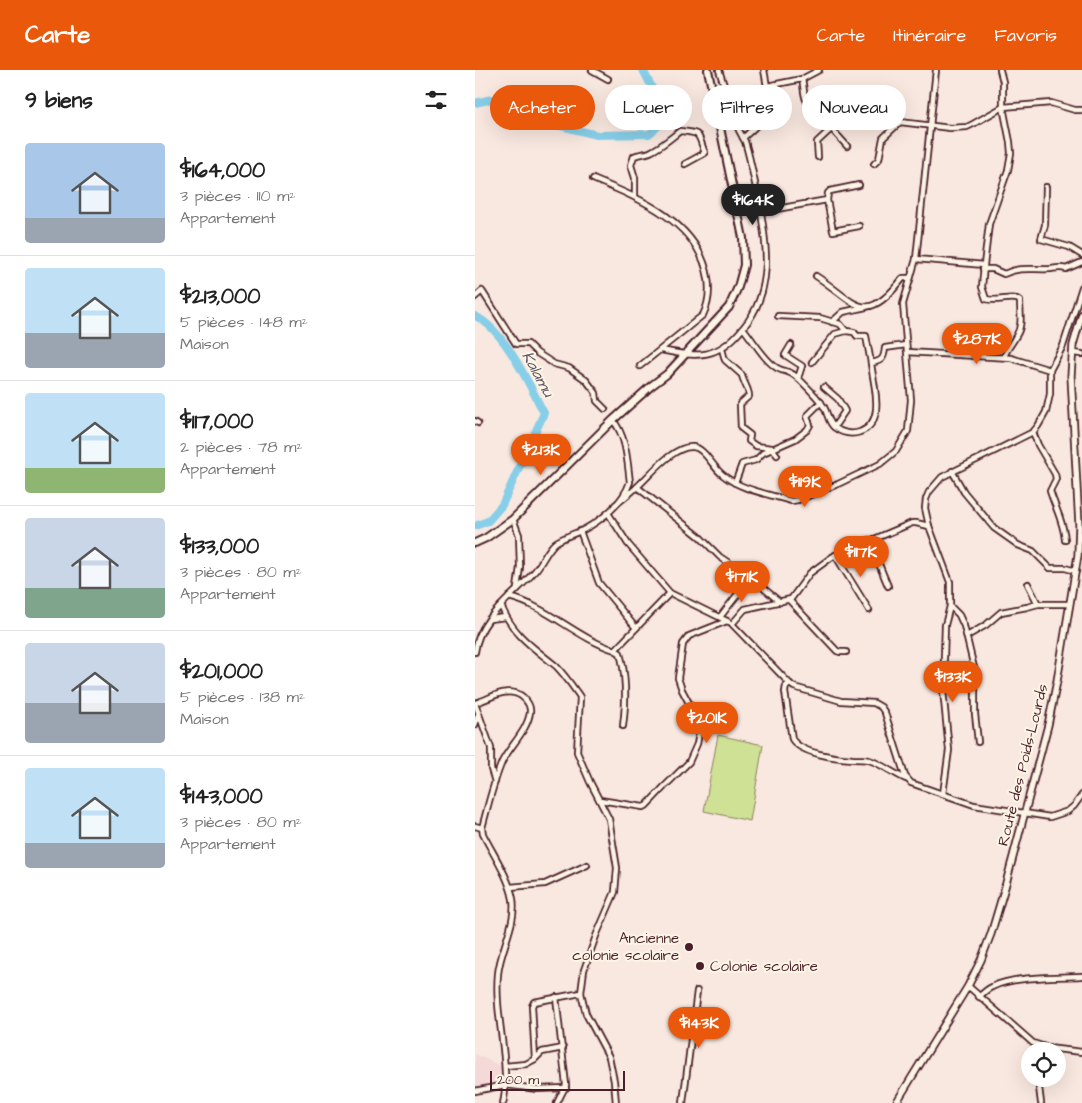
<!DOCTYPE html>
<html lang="fr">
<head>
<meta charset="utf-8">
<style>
	:root { --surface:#fff; --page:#f6f6f6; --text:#222; --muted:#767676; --line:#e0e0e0; --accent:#ea580c }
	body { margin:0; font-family:"Architects Daughter",sans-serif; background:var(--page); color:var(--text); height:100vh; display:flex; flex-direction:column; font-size:19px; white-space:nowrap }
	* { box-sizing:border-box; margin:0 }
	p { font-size:16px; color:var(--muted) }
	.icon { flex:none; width:28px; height:28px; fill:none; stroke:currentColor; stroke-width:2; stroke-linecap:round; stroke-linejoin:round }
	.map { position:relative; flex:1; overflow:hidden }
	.sheet { display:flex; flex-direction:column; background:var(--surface); width:475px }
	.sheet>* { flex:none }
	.banner { position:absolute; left:15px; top:15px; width:475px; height:45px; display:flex; gap:10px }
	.controls { position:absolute; left:546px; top:972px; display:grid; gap:10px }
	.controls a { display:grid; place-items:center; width:45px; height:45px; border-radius:50%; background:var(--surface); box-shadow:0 5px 20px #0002; font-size:25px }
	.scale { position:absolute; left:15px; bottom:12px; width:135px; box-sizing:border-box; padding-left:5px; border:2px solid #4a1f2b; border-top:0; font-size:14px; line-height:18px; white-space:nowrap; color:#4a1f2b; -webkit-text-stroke:4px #fcf5e5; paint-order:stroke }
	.price { position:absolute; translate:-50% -42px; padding:0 11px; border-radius:18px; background:var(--accent); color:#fff; font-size:16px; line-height:32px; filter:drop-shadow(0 1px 2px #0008) }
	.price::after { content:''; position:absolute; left:50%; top:30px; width:15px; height:11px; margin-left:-8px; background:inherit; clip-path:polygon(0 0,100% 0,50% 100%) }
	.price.selected { background:#222; color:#fff }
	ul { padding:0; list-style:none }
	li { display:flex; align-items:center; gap:15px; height:125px; padding:0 25px }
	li+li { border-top:1px solid var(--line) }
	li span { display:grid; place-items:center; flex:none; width:140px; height:100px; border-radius:5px; color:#555 }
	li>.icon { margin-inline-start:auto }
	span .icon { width:60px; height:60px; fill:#fffc; stroke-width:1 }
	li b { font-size:21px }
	h2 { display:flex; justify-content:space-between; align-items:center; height:60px; padding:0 25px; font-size:21px }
	.pill { padding:0 18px; border-radius:22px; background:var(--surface); box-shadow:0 5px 20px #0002; font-size:18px; line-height:45px }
	.pill.selected { background:var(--accent); color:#fff }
	header { display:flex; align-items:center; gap:30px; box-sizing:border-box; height:70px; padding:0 25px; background:var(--accent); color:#fff }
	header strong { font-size:24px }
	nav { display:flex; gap:28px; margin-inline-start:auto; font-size:18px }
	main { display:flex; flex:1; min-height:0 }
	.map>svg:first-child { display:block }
	.built { fill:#f5d8d8 }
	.green { fill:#cfe195; stroke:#8c8060 }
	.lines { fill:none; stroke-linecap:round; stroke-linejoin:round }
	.river { stroke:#87cee8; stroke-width:8 }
	.minor-casing { stroke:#4a1f2b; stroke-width:8 }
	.tertiary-casing { stroke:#4a1f2b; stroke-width:9 }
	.secondary-casing { stroke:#4a1f2b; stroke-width:10 }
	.minor { stroke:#fcf5e5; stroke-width:4.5 }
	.tertiary { stroke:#fcf5e5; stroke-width:5.5 }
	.secondary { stroke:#fcf5e5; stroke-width:6 }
	.poi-dot { fill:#4a1f2b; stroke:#fcf5e5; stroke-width:2 }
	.labels { text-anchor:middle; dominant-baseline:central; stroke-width:4; stroke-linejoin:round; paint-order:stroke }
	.street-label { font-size:15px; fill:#4a1f2b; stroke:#fcf5e5 }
	.poi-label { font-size:15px; fill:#4a1f2b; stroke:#fcf5e5; text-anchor:end }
	.water-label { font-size:16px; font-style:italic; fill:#5c5464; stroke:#fcf5e5 }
</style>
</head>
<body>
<header>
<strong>Carte</strong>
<nav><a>Carte</a><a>Itinéraire</a><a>Favoris</a></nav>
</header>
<main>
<section class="sheet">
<h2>9 biens<svg class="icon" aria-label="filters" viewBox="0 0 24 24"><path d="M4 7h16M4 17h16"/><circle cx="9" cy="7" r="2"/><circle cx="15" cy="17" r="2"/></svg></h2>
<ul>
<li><span style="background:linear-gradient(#a9c7e8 75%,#9aa5b1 0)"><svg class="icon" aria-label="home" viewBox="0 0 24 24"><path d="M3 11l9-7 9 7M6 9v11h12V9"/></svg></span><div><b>$164,000</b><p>3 pièces · 110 m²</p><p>Appartement</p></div></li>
<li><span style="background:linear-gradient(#bfe0f5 65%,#9aa5b1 0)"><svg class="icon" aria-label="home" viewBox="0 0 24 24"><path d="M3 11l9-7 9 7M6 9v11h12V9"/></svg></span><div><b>$213,000</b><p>5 pièces · 148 m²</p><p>Maison</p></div></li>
<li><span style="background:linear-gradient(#bfe0f5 75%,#8fb573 0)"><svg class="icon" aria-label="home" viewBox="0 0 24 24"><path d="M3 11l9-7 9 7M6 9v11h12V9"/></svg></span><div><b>$117,000</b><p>2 pièces · 78 m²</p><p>Appartement</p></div></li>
<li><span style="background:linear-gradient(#c9d6e8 70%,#7fa58c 0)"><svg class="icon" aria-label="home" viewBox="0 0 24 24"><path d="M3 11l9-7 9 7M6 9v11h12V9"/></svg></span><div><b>$133,000</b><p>3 pièces · 80 m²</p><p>Appartement</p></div></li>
<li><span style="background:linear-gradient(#c9d6e8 60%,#9aa5b1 0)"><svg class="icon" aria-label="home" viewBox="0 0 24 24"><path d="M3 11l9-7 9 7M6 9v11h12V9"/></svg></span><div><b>$201,000</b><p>5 pièces · 138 m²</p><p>Maison</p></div></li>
<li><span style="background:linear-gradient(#bfe0f5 75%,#9aa5b1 0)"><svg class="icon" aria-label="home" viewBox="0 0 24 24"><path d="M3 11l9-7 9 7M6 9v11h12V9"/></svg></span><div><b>$143,000</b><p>3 pièces · 80 m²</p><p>Appartement</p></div></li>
</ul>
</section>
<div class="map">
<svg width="607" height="1033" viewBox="0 0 607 1033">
	<rect width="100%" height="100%" fill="#f9e8df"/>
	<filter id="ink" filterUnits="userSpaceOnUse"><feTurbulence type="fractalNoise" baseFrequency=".02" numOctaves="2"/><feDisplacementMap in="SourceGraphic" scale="10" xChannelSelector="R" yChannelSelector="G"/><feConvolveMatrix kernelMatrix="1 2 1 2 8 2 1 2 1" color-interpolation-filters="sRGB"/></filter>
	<g filter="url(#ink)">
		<!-- built -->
		<path class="built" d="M0,984L28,997L29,1014L0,1020Z"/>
		<!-- green -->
		<path class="green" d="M243,665L288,675L275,751L229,741Z"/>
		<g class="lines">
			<!-- river -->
			<g class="river">
				<path d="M0,33L17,29L82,55L122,65L174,64L188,52L184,31L168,0"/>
				<path d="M0,246C30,260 54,315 69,343L27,435L13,451L0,456"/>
			</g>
			<!-- minor casing -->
			<g class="minor-casing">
				<g id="minor">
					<path d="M117,0L133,9"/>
					<path d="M327,9C330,21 327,30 338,38L372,76"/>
					<path d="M292,16L327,9L344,0"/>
					<path d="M341,41L379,31L387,33L407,45L425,52L475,58L492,57L498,54L528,37V12L525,0"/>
					<path d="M268,68C279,58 292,48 295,33L289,0"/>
					<path d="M343,87L342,72L356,59"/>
					<path d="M399,94L404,89L408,68L425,52"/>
					<path d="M118,109C164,128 224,152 233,208C235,221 234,233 228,245L165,296"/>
					<path d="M571,117L570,155L566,169L594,177L607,185"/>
					<path d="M160,126V108L156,95L159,86C164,84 170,84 175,82C186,77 196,68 205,61C228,63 222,64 230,83L210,94"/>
					<path d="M352,130L358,161L384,156"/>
					<path d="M285,142L352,130L353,123L355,121L384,115"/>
					<path d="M441,189L509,195L514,154L533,100L536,83L535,72L528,37L576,33L600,40H607"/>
					<path d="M509,195L507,217L511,229C521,232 532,227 542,229L545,231C545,243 548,256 541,266C537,274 532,278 529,287"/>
					<path d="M508,199H518L529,204C546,196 557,200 576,199C582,198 585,197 591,199L607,192"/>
					<path d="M341,206C380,231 389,259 428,208H435L436,206"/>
					<path d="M0,227L7,221L41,274H53L62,283L79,294L94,298L111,310L121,323L122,331L130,339"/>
					<path d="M303,246L345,248L365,254L371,261L379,262L382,266H391L396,293"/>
					<path d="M357,252L368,242L391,237"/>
					<path d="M268,258C278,270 289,290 302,298C311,303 313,299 323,308"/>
					<path d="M316,275L310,285L327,296L323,308C332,317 342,326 349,337C353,344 353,352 359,357C366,363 376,365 385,362C412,352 398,314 396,293C407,291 409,289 410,278L431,275"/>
					<path d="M247,279L250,290L267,305C268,312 274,319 274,326L265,334L266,358L275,365L274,371L281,376L297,378L302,385"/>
					<path d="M186,280C223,288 243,289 268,258C300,220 292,172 283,127C279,110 276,92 271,75C270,69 265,64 263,58C257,39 250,19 244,0"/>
					<path d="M432,282L536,288L575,300"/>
					<path d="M597,283L607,284"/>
					<path d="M337,292L360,264L371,261"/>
					<path d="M349,317L363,329L370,341L359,357"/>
					<path d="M0,351L3,353"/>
					<path d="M558,362L563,375L580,404L581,409L575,421C580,437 589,453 590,470"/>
					<path d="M477,401L489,422L519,458L543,475L558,481L575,498H590L601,501"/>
					<path d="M260,413L267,394L281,390L288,383L320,369L332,360L335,355L332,346L346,332"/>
					<path d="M162,417L224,466L245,487L274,506L305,532"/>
					<path d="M140,435C148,429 156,423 163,416C176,404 199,375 218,377C230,378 238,398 248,405C266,420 294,424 316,431L323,430L363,414L405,394L421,381L433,361L436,330L428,234L441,189L461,0"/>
					<path d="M133,443L153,474L195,523"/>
					<path d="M38,449L44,465L45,497L42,518"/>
					<path d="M454,456L441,453H437L357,487L335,503L316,529L270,539L257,554L315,614L319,617L366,631L399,633L406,637L410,643L430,706L436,713L499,735L575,747L593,741L599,736L607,725"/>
					<path d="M105,461L124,513L161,558"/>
					<path d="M394,470L413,516"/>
					<path d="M360,485L394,540"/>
					<path d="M553,514L563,534H595"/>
					<path d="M34,527C74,537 101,568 140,580L195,523L254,552"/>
					<path d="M314,530L362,581L365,582H371"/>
					<path d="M26,536C39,566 58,577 81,596C90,605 98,617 105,627L102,682L115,712L134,749L142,798L140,822L121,866L109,900L106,923L111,944L134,987L139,1011L141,1033"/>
					<path d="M475,536L484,545L489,556L500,602V644L503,672"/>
					<path d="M245,547L276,507"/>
					<path d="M15,549L31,547"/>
					<path d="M492,566L511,555L526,542L552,537L563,534"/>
					<path d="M140,580L145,583C151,605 151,633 148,656"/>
					<path d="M0,582C4,547 39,526 60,501C67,493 72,480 80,473C88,467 99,464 108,460C127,450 148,433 155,412C152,390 152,368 138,350"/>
					<path d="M315,614L311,616L310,622L317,669C326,684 362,688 378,689C384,689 388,689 394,690C407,694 419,704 431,709"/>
					<path d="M0,655L3,645"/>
					<path d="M468,724L474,680L468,620L470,555L475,536V512L454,456L450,438L451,429L454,422L467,407L558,362L563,356L571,342L575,324V300L588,276L607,217"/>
					<path d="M125,730L168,737L171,736L189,717L214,692L222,674L224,663L221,646L207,620L203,608L208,574L214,566L252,551"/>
					<path d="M0,756L7,758C13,736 18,713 27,692C35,676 53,660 55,642C56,634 48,625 40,623C26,619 13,630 0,633L16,678V699L20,712"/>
					<path d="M7,758L8,764C18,784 34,807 38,829C42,853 25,880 23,904C20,936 29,970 30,1003C30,1013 31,1023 28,1033"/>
					<path d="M35,817L70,814L112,795"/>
					<path d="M493,916L558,973L573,978L607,982"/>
					<path d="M81,927L91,1015L82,1033"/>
					<path d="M504,927C508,923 512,919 517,917C538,906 582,907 607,906"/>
					<path d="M60,989L67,982L88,978"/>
					<path d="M30,996L51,994L60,989L57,936L59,932L106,923"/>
					<path d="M563,1009L566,1033"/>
					<path d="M0,1021L30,1015L62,1019L91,1018"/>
					<path d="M208,1033L222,921"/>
				</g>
			</g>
			<!-- tertiary casing -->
			<g class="tertiary-casing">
				<path id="tertiary" d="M421,1033L493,916L506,890L516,864L530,817L573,655L582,611L603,485L604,455L596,306L598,275L607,244"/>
			</g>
			<!-- secondary casing -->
			<g class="secondary-casing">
				<path id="secondary" d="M0,473L11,468L38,449L138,350L176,316L192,304L254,237L263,217L269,195L268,168L233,0"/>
			</g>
			<!-- minor -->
			<use href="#minor" class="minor"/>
			<!-- tertiary -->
			<use href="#tertiary" class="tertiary"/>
			<!-- secondary -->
			<use href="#secondary" class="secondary"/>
		</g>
	</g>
	<!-- markers -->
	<g class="poi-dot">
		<circle cx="214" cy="877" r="5"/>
		<circle cx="225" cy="896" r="5"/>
	</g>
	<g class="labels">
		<!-- street labels -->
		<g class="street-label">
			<text transform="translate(548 695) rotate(-76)">Route des Poids-Lourds</text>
		</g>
		<!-- poi labels -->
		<g class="poi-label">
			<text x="204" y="868">Ancienne<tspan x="204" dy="17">colonie scolaire</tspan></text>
			<text x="235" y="896" text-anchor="start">Colonie scolaire</text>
		</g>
		<!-- water labels -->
		<g class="water-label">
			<text transform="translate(63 304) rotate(61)">Kalamu</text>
		</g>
	</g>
</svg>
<div class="controls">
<a><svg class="icon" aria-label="locate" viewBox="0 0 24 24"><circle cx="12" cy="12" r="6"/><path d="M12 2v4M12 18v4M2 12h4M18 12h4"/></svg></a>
</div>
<div class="scale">200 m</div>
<b class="price selected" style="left:278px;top:156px">$164K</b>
<b class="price" style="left:502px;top:295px">$287K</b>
<b class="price" style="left:66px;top:406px">$213K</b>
<b class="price" style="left:330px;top:438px">$119K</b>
<b class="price" style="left:386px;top:508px">$117K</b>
<b class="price" style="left:267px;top:533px">$171K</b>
<b class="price" style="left:478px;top:633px">$133K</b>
<b class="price" style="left:232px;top:674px">$201K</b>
<b class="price" style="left:224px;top:979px">$143K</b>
<div class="banner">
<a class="pill selected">Acheter</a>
<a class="pill">Louer</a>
<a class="pill">Filtres</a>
<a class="pill">Nouveau</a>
</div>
</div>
</main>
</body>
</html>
